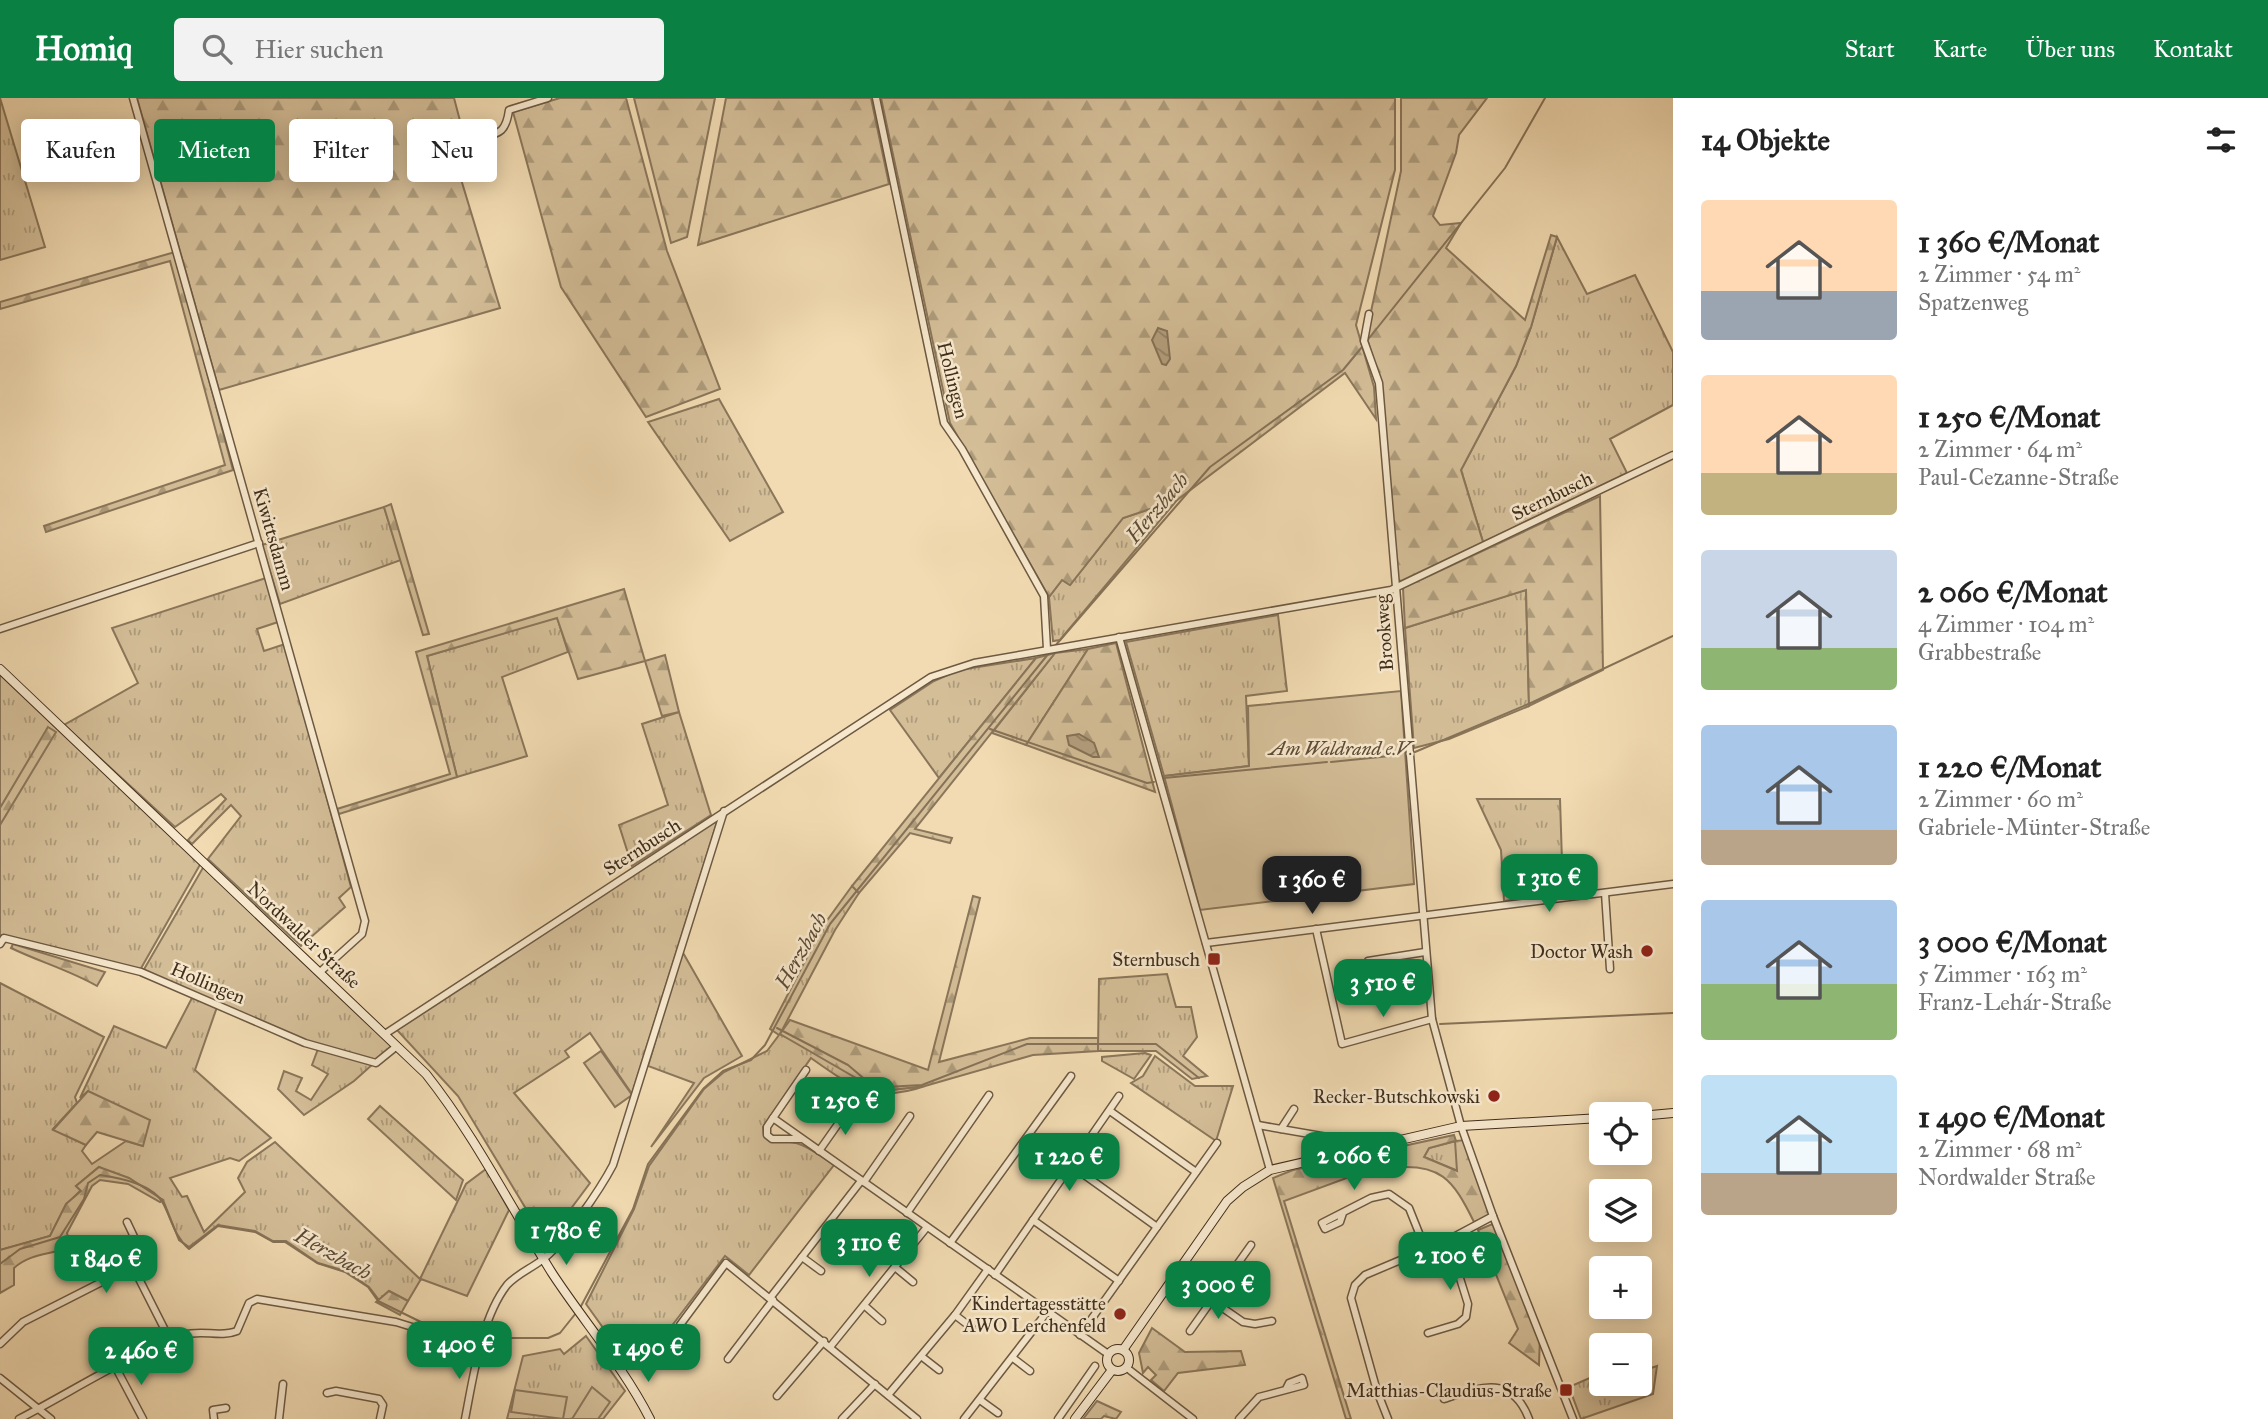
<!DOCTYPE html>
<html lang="de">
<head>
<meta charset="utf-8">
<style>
	:root { --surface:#fff; --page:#f2f2f2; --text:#222; --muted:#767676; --accent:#0b8043 }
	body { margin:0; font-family:"IM FELL Great Primer",serif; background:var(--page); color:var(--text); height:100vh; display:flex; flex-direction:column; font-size:26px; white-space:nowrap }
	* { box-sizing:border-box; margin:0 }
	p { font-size:23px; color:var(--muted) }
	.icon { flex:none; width:38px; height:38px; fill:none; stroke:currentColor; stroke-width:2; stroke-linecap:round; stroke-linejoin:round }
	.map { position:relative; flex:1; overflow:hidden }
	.side { display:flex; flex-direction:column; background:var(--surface); width:595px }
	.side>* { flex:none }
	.banner { position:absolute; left:21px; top:21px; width:665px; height:63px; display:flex; gap:14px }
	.fabs { position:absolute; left:1589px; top:1004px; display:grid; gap:14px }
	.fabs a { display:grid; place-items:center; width:63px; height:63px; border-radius:7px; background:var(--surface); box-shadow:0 4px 18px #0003; font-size:35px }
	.price { position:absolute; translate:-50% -60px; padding:0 16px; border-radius:14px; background:var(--accent); color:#fff; font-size:23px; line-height:46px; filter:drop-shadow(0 2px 4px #0008) }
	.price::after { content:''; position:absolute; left:50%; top:42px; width:21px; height:16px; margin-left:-10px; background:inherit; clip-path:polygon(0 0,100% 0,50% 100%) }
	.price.current { background:#222; color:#fff }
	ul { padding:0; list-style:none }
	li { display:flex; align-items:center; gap:21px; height:175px; padding:0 28px }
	li span { display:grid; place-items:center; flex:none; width:196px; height:140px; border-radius:7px; color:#555 }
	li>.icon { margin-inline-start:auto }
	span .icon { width:84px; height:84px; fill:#fffc; stroke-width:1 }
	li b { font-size:30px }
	h2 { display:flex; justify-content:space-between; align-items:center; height:84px; padding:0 28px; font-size:30px }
	.pill { padding:0 24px; border-radius:7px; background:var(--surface); box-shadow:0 4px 18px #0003; font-size:24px; line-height:63px }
	.pill.current { background:var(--accent); color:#fff }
	header { display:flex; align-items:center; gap:42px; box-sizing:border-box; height:98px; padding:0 35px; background:var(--accent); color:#fff }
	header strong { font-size:33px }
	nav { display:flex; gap:38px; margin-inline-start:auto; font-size:24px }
	.search { width:490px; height:63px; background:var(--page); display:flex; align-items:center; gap:18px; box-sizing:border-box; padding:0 24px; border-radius:7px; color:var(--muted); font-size:26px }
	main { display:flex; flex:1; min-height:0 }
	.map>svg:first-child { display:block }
	.grass { fill:url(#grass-tufts); stroke:#8a765a; stroke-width:2 }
	.forest { fill:url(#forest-firs); stroke:#8a765a; stroke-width:2; fill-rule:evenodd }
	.garden { fill:#d4be98; stroke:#8a765a; stroke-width:2 }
	.water { fill:url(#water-waves); stroke:#867257; stroke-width:2 }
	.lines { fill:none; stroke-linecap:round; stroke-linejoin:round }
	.stream { stroke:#867257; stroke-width:2 }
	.street-casing { stroke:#6c5942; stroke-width:9 }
	.secondary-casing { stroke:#402e1c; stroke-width:10 }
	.street { stroke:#f7e8cd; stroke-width:6 }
	.secondary { stroke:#f7e8cd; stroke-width:8 }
	.poi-dot { fill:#8f2418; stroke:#f7e8cd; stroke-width:2.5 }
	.labels { text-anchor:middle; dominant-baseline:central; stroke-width:5; stroke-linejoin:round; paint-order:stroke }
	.street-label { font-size:19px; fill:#402e1c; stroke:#f7e8cd }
	.park-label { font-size:19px; font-style:italic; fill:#5e4b35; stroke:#f7e8cd }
	.poi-label { font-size:19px; fill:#402e1c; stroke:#f7e8cd; text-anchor:end }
	.water-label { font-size:21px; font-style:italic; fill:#5d4a35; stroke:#f7e8cd }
</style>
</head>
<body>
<header>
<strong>Homiq</strong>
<div class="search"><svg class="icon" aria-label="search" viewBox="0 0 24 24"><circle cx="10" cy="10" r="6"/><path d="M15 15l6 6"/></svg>Hier suchen</div>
<nav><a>Start</a><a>Karte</a><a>Über uns</a><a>Kontakt</a></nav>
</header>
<main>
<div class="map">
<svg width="1673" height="1321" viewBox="0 0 1673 1321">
	<defs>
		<pattern id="grass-tufts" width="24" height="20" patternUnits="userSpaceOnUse" patternTransform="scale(1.75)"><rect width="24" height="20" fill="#d4be98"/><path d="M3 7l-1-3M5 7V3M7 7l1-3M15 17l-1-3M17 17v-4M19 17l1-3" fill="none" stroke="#ad9b7b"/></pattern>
		<pattern id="forest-firs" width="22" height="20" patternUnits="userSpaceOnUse" patternTransform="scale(1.75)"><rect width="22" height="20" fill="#d4be98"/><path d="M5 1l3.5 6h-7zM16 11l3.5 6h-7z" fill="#ad9b7b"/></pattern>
		<pattern id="water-waves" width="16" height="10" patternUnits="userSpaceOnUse" patternTransform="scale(1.75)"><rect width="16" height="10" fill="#b5a07f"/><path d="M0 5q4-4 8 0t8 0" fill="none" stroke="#958367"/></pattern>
	</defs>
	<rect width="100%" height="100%" fill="#f2dbb2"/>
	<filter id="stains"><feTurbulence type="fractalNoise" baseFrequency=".00286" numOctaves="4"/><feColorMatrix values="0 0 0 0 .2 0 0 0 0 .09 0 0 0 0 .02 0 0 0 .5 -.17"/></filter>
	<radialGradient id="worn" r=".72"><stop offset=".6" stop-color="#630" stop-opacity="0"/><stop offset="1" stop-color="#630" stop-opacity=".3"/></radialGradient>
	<!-- grass -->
	<g class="grass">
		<path d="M0,0L45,149L0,162Z"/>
		<path d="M1557,139L1587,196L1635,177L1673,254V307L1610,341L1627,375L1483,444L1461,372L1516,268L1531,229Z"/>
		<path d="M719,301L783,414L730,443L648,324Z"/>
		<path d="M1177,402L1060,542L1053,543L1049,499L1062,482L1070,487L1123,420Z"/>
		<path d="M384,409L401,462L280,506L262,447Z"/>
		<path d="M266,480L278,524L257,531L264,553L285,546L351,789L339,800L345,809L301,848L208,761L241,718L231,707L192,746L188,742L226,701L221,696L175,729L64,627L138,585L112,530Z"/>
		<path d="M1526,492L1529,608L1449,641L1414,650L1405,530Z"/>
		<path d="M1278,517L1287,593L1246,598L1249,668L1164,678L1126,544Z"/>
		<path d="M557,519L568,554L502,579L527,658L457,679L427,558Z"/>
		<path d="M1088,551L1026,647L992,635L1055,555Z"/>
		<path d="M1036,560L939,680L890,612L934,583L959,572Z"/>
		<path d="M0,573L201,765L140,872L0,837Z"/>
		<path d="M679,614L711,717L632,768L619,727L668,707L642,626Z"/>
		<path d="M1477,701H1560L1563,795L1504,803L1501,752Z"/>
		<path d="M718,721L632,996L590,935L565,953L569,959L514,995L590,1085L546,1144L458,998L397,932Z"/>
		<path d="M204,768L393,948L376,962L305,943L143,873Z"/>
		<path d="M852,788L859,795L835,832L780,936L891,992L925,988C874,1006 852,989 811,960L763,1029L764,1038L772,1044C799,1040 812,1052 834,1067L749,1177L725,1158L661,1242L624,1259L586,1206L634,1111L649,1068L704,991L724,974L767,953L779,937L770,931L823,828Z"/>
		<path d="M682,853L742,958L704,980L651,1049L694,985L648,968Z"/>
		<path d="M1167,876L1176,909H1191L1197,939L1183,958L1207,978L1192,981L1156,953H1098L1099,881Z"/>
		<path d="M0,885L104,939L75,999L77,1005L53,1031L86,1047L82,1053L92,1066L126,1043L143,1048L88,993L80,1000L114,928L166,950L193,898L217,909L195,972L271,1040L239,1063L230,1060L170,1080L182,1099L187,1098L204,1134L245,1094L238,1080L247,1064L275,1044L420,1181L466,1086L486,1071L509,1112L467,1198L421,1181L408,1203L389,1193L379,1202L369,1189L345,1173L318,1165L286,1143H273L255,1133L218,1127L189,1149L179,1142L163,1102L99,1069L76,1088L81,1092L66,1107L50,1138L0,1152Z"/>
		<path d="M318,951L373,966L354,983L304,1017L278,991L284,973L302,980L296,993L311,1002L328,976L312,967Z"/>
		<path d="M1145,955L1151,957L1134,981L1102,963V959Z"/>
		<path d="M1155,958L1195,988H1233L1216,1043L1131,985L1143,978Z"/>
		<path d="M380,1008L463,1082L456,1102L368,1021Z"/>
		<path d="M1456,1043L1458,1073L1424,1059L1429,1050Z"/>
		<path d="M586,1238L625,1293L603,1321H507L523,1258L560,1251L564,1256Z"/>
		<path d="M1645,1256L1651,1270L1657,1268L1653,1296L1581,1321L1569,1289L1601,1275V1286H1640V1258Z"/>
	</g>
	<!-- forest -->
	<g class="forest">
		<path d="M137,0H454L468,53L454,58L500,210L219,292Z"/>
		<path d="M560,0H626L667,153L720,291L646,319L561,189L513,14Z"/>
		<path d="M634,0H715L687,139L671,145Z"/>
		<path d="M726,0H871L889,86L698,147Z"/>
		<path d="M881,0H1395V72L1356,227L1374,289L1376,321L1345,275L1177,402L1123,420L1070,487L1062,482L1049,499L950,325Z"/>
		<path d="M1401,0H1487L1459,37L1456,55L1433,118L1440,127L1461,125L1446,150L1525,222L1551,137L1557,139L1531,229L1516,268L1461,372L1483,444L1401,483L1398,482L1382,289L1366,237L1401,73Z"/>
		<path d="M175,154L233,372L46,434L44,428L225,367L170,163L0,211V204Z"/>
		<path d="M1600,398L1603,572L1529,608L1526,492L1405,530L1403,490Z"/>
		<path d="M391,406L429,536L423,537L384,409Z"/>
		<path d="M624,491L645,563L665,557L679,614L662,618L645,563L578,581L557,520L427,558L457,679L339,716L337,711L450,676L416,554Z"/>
		<path d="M1116,545L1155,694L1026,647L1088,551Z"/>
		<path d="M1055,555L915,731L952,740L950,745L910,735L859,795L852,788L1036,560Z"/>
		<path d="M48,629L56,634L0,727V710Z"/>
		<path d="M973,798L980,800L939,964L1030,940H1098V953L1033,957L925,988L891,992L870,988L780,936L790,922L928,972Z"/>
		<path d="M13,846L105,874L97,888C69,872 40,864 11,850Z"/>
		<path d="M88,993L150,1022L143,1048L97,1034L86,1047L53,1032Z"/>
		<path d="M1454,1037L1456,1043L1466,1042L1493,1118L1474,1124C1453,1081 1440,1064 1389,1070L1390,1064L1284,1103L1351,1321H1346L1273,1080L1293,1072ZM1455,1043L1457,1073L1424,1059L1429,1050Z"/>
		<path d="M99,1069L129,1080L163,1102L160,1104L128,1086L100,1082L92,1088L67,1135L70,1149C50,1157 31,1155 14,1170V1187L0,1195V1152L50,1138L66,1106L81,1093L76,1088Z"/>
		<path d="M1495,1125L1540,1237L1539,1267L1509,1245L1518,1231L1478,1132Z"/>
		<path d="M389,1193L408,1203L400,1217L376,1204Z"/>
		<path d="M1152,1230L1185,1254L1241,1253L1245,1267L1178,1275L1164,1293L1151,1282L1156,1277L1148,1269L1143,1275L1139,1255Z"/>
		<path d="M1097,1303L1121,1314L1116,1321L1104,1318L1101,1321H1083Z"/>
	</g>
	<!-- garden -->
	<g class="garden">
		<path d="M1401,593L1414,786L1200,812L1164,678L1249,668L1248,608Z"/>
		<path d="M601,953L632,997L615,1009L584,965Z"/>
		<path d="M592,1289L610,1304L598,1321H572Z"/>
		<path d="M515,1292L567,1299L563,1321L511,1314Z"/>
	</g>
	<!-- water -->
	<g class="water">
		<path d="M1158,230L1167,233L1170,261L1166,267L1162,266L1152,242Z"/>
		<path d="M1079,636L1094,645L1099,659H1093L1069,647L1067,638Z"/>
	</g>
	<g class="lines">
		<!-- stream -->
		<g class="stream">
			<path d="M1366,244L1505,70L1545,0"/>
			<path d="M1055,548L1210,369L1343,272L1362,249"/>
			<path d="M990,631L1147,685L1154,684"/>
			<path d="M1415,654L1533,604L1673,538"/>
			<path d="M1331,664L1400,657"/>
			<path d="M1164,680L1327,664"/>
			<path d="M1440,926L1673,915"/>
			<path d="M777,930L848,967L868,984L886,989L922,987L1027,946H1156L1199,980"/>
			<path d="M0,1166L20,1151L60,1139L84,1101L88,1085L100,1077C120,1080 154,1086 164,1107C172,1123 175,1139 189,1151L218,1128L255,1134L273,1144H285L317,1165L345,1174L368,1189L378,1203L421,1224L462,1235L489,1240H548L560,1235L576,1215"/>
			<path d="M580,1210L633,1111L648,1066L703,991L723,973L751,962L765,947L830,826L1049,555"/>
		</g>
		<!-- street casing -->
		<g class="street-casing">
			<g id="street">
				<path d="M133,0L365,823L362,836L320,874"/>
				<path d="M876,0L944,325L962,351L1044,498L1047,551"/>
				<path d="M480,41C500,35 506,34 509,12L548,0"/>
				<path d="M1369,216L1364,243L1379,285L1432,921L1461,1028L1493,1118L1573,1321"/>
				<path d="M0,531L259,445"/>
				<path d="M1119,539L1270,1072"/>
				<path d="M1605,795L1610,871"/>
				<path d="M1316,831L1342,946L1432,921"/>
				<path d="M1206,845L1673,786"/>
				<path d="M0,846L4,840L141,874L305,945L376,965L397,948"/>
				<path d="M1368,863L1425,854"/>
				<path d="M385,936L931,579L974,565L1391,492L1673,357"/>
				<path d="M1110,1013L1196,1074"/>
				<path d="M773,1020L806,972"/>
				<path d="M1258,1027L1356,1044"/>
				<path d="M1281,1031L1294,1011"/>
				<path d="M802,1041H772L767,1037V1029L773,1020L1108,1256"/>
				<path d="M819,1053L850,1009"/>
				<path d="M1072,1068L1157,1129"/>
				<path d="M864,1084L910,1018"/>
				<path d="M907,1115L989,997"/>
				<path d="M1343,1115L1340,1124L1325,1131L1322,1125L1371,1100L1389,1096L1409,1110L1425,1150"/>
				<path d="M831,1122L849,1135"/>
				<path d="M1033,1122L1119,1183"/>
				<path d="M950,1145L1071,978"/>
				<path d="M802,1159L821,1173"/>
				<path d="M133,1169L170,1242"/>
				<path d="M896,1170L913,1184"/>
				<path d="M995,1177L1119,998"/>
				<path d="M1175,1177L1243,1224L1255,1226L1272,1223"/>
				<path d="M770,1200L861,1083"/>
				<path d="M865,1208L882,1223"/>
				<path d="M955,1217L972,1230"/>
				<path d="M680,1227L726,1165L917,1321"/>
				<path d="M1190,1233L1251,1147"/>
				<path d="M1428,1235L1458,1226L1466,1219L1468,1206L1448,1142"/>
				<path d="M1080,1237L1217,1045"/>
				<path d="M0,1246L23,1224L145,1162L127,1124"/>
				<path d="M830,1249L927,1129"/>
				<path d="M921,1258L939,1272"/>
				<path d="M1013,1260L1030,1273"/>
				<path d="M728,1261L773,1202"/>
				<path d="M116,1270L143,1321"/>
				<path d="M1127,1270L1193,1321"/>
				<path d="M0,1280L51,1321"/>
				<path d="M327,1295L336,1293L379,1301L383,1307L380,1321"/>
				<path d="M888,1297L955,1217L988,1171"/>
				<path d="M777,1298L824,1243"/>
				<path d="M1444,1301C1480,1289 1512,1276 1529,1321"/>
				<path d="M980,1302L998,1315"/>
				<path d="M19,1321C73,1293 126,1258 184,1237C202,1231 220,1240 237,1233L249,1205L257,1201L396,1224L480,1250"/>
				<path d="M214,1321L213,1312L226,1310"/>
				<path d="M279,1321L283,1286"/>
				<path d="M465,1321C473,1281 481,1220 507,1187C517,1176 530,1171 542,1162C562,1148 601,1090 613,1067L724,713"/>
				<path d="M842,1321L875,1286"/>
				<path d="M964,1321L1047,1214"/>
				<path d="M1058,1321L1095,1268"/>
				<path d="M1239,1321L1259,1299L1304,1287L1302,1280L1289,1285L1286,1291"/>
				<path d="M1388,1321L1377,1293L1351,1200L1355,1187L1365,1177L1448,1142L1493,1118"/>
			</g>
		</g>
		<!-- secondary casing -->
		<g class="secondary-casing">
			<g id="secondary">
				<path d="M0,571L426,976C475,1038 510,1108 552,1175C584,1224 623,1268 650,1321"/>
				<path d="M1640,1018L1673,1015"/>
				<circle cx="1118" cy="1262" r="11"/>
				<path d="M1123,1252L1227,1103L1243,1089L1270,1072L1461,1028L1601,1020"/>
				<path d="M1075,1321L1112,1272"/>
			</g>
		</g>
		<!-- street -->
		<use href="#street" class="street"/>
		<!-- secondary -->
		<use href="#secondary" class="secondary"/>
	</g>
	<!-- markers -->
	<g class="poi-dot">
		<circle cx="1647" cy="853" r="7"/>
		<rect x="1207" y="854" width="14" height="14" rx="3.5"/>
		<circle cx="1494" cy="998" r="7"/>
		<circle cx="1120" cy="1216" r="7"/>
		<rect x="1559" y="1285" width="14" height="14" rx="3.5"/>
	</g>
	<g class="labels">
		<!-- street labels -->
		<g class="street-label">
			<text transform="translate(953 282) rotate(76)">Hollingen</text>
			<text transform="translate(1552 398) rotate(-26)">Sternbusch</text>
			<text transform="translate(274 441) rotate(74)">Kiwittsdamm</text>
			<text transform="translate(1384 535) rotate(-94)">Brookweg</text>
			<text transform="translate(642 749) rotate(-33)">Sternbusch</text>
			<text transform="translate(304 837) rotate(43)">Nordwalder Straße</text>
			<text transform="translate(208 885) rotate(23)">Hollingen</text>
		</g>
		<!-- park labels -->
		<g class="park-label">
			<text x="1341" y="650">Am Waldrand e.V.</text>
		</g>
		<!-- poi labels -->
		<g class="poi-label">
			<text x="1633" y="853">Doctor Wash</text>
			<text x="1200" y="861">Sternbusch</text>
			<text x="1480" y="998">Recker-Butschkowski</text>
			<text x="1106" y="1205">Kindertagesstätte<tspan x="1106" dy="22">AWO Lerchenfeld</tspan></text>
			<text x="1552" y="1292">Matthias-Claudius-Straße</text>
		</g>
		<!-- water labels -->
		<g class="water-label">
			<text transform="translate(1157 410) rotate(-50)">Herzbach</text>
			<text transform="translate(801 853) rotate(-61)">Herzbach</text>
			<text transform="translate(333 1156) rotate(29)">Herzbach</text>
		</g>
	</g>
	<rect width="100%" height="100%" filter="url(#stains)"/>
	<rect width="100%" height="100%" fill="url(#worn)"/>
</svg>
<div class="fabs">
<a><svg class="icon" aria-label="locate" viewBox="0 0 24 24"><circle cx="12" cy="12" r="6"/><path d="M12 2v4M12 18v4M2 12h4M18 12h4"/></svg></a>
<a><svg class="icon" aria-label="layers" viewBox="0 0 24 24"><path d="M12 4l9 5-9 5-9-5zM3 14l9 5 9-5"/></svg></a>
<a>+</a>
<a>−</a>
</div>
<b class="price" style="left:1549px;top:816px">1 310 €</b>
<b class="price current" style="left:1312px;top:818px">1 360 €</b>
<b class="price" style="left:1383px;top:921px">3 510 €</b>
<b class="price" style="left:845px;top:1039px">1 250 €</b>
<b class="price" style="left:1354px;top:1094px">2 060 €</b>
<b class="price" style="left:1069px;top:1095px">1 220 €</b>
<b class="price" style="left:566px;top:1169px">1 780 €</b>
<b class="price" style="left:869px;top:1181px">3 110 €</b>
<b class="price" style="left:1450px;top:1194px">2 100 €</b>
<b class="price" style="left:106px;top:1197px">1 840 €</b>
<b class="price" style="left:1218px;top:1223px">3 000 €</b>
<b class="price" style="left:459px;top:1283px">1 400 €</b>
<b class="price" style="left:648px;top:1286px">1 490 €</b>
<b class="price" style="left:141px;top:1289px">2 460 €</b>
<div class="banner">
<a class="pill">Kaufen</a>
<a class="pill current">Mieten</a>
<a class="pill">Filter</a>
<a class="pill">Neu</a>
</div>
</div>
<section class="side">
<h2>14 Objekte<svg class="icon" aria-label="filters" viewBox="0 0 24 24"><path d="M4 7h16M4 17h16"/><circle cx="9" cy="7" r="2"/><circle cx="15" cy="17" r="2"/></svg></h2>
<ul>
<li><span style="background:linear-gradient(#ffd9b3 65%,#9aa5b1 0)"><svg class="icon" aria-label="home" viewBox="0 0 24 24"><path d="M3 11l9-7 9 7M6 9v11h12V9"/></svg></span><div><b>1 360 €/Monat</b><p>2 Zimmer · 54 m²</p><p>Spatzenweg</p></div></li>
<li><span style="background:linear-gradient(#ffd9b3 70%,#c2b280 0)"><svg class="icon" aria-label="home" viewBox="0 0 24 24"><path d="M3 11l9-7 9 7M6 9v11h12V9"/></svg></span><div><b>1 250 €/Monat</b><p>2 Zimmer · 64 m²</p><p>Paul-Cezanne-Straße</p></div></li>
<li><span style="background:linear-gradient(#c9d6e8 70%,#8fb573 0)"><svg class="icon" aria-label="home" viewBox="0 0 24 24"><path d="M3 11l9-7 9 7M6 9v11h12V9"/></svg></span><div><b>2 060 €/Monat</b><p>4 Zimmer · 104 m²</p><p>Grabbestraße</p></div></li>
<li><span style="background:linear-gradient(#a9c7e8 75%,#b9a48a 0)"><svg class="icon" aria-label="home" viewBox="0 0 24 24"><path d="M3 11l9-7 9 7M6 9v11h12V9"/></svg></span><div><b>1 220 €/Monat</b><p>2 Zimmer · 60 m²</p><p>Gabriele-Münter-Straße</p></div></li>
<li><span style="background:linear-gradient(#a9c7e8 60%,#8fb573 0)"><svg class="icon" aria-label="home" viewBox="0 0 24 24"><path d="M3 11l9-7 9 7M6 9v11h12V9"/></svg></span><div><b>3 000 €/Monat</b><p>5 Zimmer · 163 m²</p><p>Franz-Lehár-Straße</p></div></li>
<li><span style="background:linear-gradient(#bfe0f5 70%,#b9a48a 0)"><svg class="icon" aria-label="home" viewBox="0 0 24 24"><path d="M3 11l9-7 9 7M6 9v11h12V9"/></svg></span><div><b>1 490 €/Monat</b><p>2 Zimmer · 68 m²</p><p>Nordwalder Straße</p></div></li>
</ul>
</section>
</main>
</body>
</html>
